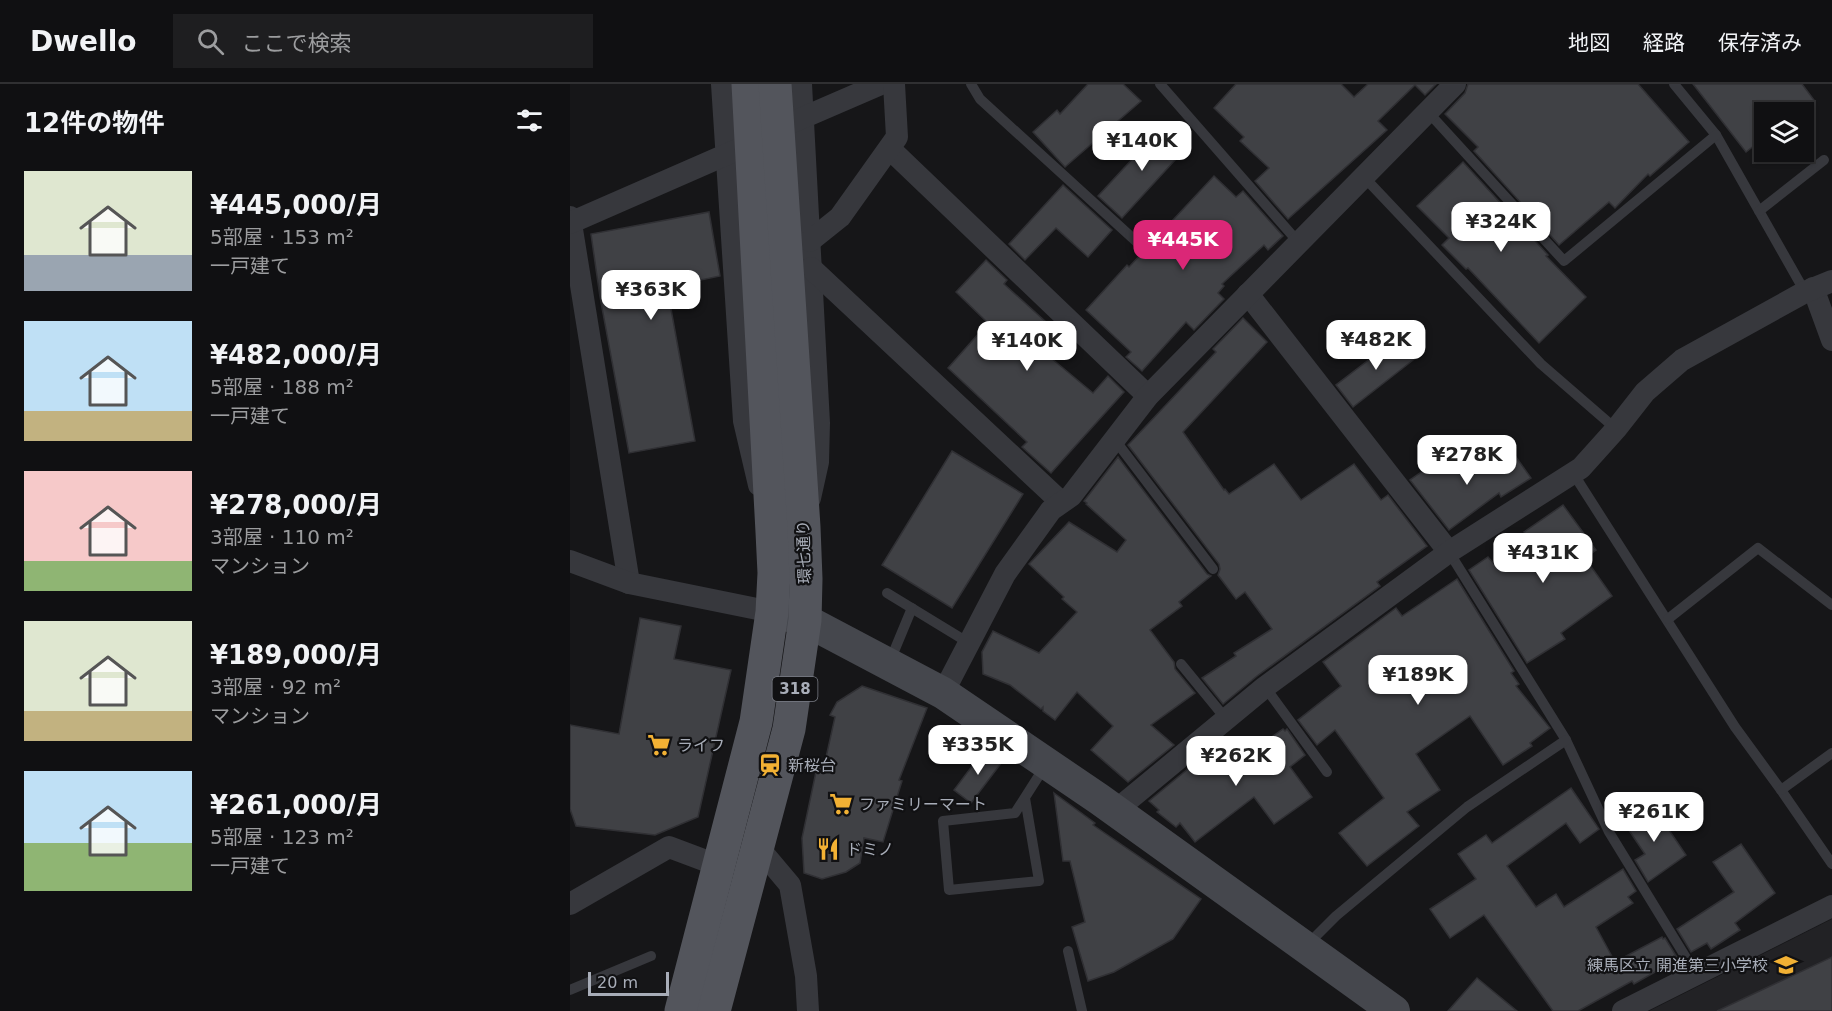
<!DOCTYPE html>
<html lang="ja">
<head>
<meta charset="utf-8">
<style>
	:root { --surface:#101012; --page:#1e1e20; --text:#f1f3f6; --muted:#9c9d9f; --line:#303032; --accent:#db2777 }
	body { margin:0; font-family:"DejaVu Sans","Noto Sans JP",sans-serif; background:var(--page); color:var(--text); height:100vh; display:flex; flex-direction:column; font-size:22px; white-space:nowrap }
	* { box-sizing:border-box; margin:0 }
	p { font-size:20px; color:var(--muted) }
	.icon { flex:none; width:33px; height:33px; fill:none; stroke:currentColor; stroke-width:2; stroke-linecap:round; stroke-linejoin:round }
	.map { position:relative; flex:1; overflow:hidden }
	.drawer { display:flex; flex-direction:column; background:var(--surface); width:570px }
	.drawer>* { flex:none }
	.fabs { position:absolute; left:1184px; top:18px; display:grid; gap:12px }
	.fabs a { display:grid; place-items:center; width:60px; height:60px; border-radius:0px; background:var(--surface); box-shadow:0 2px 4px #0004,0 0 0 2px var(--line); font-size:30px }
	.scale { position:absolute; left:18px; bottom:15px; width:81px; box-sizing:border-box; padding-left:6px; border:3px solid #a8adb8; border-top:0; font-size:16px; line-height:21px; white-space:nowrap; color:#a8adb8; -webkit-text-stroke:4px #111113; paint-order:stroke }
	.price { position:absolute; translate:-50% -51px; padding:0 14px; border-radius:12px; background:#fff; color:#222; font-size:20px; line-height:39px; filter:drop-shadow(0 2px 3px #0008) }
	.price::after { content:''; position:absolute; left:50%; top:36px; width:18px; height:14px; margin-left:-9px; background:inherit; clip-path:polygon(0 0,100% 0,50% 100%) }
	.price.selected { background:var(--accent); color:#fff }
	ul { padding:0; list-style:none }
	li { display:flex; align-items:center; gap:18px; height:150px; padding:0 24px }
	li span { display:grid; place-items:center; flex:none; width:168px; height:120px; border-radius:0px; color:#555 }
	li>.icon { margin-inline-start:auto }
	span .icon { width:72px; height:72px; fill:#fffc; stroke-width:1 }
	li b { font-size:26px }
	h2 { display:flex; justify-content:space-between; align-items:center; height:72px; padding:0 24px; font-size:26px }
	header { display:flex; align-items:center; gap:36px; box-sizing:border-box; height:84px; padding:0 30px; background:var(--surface); border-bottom:2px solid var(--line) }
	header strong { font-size:28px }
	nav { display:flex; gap:33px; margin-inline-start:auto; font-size:21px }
	.search { width:420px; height:54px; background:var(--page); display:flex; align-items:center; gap:15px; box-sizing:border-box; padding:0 21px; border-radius:0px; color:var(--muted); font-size:22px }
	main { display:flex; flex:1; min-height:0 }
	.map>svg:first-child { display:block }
	.built { fill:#222225 }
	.building { fill:#404145; stroke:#303034; stroke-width:1.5 }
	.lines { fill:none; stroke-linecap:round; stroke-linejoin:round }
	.lane { stroke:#37383d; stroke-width:10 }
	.street { stroke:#37383d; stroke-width:22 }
	.secondary { stroke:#45474d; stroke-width:32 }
	.primary { stroke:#53555c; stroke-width:33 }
	.labels { text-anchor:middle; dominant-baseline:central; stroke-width:4.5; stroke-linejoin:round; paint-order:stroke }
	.shield { fill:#111113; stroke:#7b7e86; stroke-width:1.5 }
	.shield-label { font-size:15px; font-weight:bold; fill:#a8adb8 }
	.street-label { font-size:16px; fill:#a8adb8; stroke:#111113 }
	.poi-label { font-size:16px; fill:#a8adb8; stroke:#111113; text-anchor:start }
</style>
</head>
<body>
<header>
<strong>Dwello</strong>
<div class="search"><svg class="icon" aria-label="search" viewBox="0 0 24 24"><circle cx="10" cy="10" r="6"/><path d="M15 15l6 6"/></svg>ここで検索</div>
<nav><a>地図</a><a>経路</a><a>保存済み</a></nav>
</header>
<main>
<section class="drawer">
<h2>12件の物件<svg class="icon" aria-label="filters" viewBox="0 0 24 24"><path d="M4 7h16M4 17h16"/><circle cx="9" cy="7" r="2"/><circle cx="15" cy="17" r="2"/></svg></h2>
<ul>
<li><span style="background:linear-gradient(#dfe7d0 70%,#9aa5b1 0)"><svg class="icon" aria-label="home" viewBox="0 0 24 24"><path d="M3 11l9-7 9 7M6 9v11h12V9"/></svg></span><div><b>¥445,000/月</b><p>5部屋 · 153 m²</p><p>一戸建て</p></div></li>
<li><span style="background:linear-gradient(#bfe0f5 75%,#c2b280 0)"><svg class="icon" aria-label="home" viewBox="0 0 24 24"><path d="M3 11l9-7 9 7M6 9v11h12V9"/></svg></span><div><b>¥482,000/月</b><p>5部屋 · 188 m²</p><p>一戸建て</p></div></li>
<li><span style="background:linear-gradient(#f6c9c9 75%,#8fb573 0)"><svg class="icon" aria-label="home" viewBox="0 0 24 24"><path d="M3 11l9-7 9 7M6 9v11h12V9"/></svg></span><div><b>¥278,000/月</b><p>3部屋 · 110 m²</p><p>マンション</p></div></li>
<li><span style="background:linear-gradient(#dfe7d0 75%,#c2b280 0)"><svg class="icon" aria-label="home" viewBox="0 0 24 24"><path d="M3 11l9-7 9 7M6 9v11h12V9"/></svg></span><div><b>¥189,000/月</b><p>3部屋 · 92 m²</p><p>マンション</p></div></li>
<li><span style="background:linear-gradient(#bfe0f5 60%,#8fb573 0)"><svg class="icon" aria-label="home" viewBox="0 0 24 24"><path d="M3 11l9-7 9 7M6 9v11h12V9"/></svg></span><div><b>¥261,000/月</b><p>5部屋 · 123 m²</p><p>一戸建て</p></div></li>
</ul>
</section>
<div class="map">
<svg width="1262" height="927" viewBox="0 0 1262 927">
	<rect width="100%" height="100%" fill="#161618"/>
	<!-- built -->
	<path class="built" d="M1262,835V927H1079Z"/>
	<!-- building -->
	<g class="building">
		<path d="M518,0H553L571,17L495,83L463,48L487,26L490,30Z"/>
		<path d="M666,0H771L784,13L798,0H866L855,11L845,1L808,37L817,46L718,135L685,97L699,84L670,57L674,53L644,24Z"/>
		<path d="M898,0H1068L1119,58L1080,92L1078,90L1045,124L1039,118L989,161L904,67L908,63L875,30L895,9Z"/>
		<path d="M1123,0H1232L1244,16L1228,28H1194V54L1176,68Z"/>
		<path d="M593,42L616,64L552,134L528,112Z"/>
		<path d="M893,78L978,171L976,172L1016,213L969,259L898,184L896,185L872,161L879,154L847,122Z"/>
		<path d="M644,92L666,113L673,107L713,152L698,166L694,161L652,200L654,202L648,209L654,215L624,246L616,238L572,287L556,273L561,268L516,226L557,181L559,183Z"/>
		<path d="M493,101L542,146L518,173L486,144L455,176L439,160Z"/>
		<path d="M139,128L150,192L97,203L125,357L59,369L30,213L21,150Z"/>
		<path d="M416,176L437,196L434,200L497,257L481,274L523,309L538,292L554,308L481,389L452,363L457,358L378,284L418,239L386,208Z"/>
		<path d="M673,234L697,258L613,348L654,406L655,405L659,410L704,380L731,416L784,380L811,416L818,411L857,462L807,498L810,502L687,592L653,620L632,594L666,572L664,569L702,545L675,508L666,515L648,491L650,485L649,480L558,361L646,268L643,265Z"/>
		<path d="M830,252L847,273L783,323L766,301Z"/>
		<path d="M941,366L961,394L931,413L929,409L879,446L840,396L880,368L898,393Z"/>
		<path d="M382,367L453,410L382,524L312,481Z"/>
		<path d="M548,373L637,490L641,492L609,518L612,522L580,546L604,578L605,585L625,609L581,641L604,661L558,698L521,666L543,642L507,608L485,636L473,627V623L471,625L440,601L413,590L412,568L423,547L469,569L507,528L492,515L494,513L459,480L499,438L547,468L556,456L516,420L517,419L514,417Z"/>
		<path d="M993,421L1026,466L1015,474L1042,512L991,549L995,555L957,579L899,486L918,473L925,481L959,455L954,448Z"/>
		<path d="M887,495L944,587L941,589L949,600L946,602L980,644L960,659L962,662L933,681L900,632L846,670L870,706L837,728L849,742L797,782L769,749L814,714L765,646L747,661L728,636L771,602L753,578L826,524L832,532Z"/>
		<path d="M70,534L111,542L104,575L161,586L128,733L85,751L6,742L0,725V641L49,650Z"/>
		<path d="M292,602L357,624L329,696L332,697L313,758L294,754L290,779L276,788L252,795L234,789L232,754L247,683L255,678L265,633L260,631L267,618Z"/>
		<path d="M713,645L715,647L717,645L735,671L720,683L742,713L704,740L684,713L625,758L610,739L606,743L587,728L589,726L579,717L630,675L639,686L660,671L666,678Z"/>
		<path d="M415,665L432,678L401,719L384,706Z"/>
		<path d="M1001,704L1029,745L1010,759L996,739L937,782L966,823L986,810L994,823L1053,785L1066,807L1058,813L1063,819L1026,843L1045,878L1092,853L1093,855L1095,854L1108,875L1064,900L1062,897L1008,927H983L914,831L880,854L860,825L906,795L888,770L916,751L922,759Z"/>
		<path d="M484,709L525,739L523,741L631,815L603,855L544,888L518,897L502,843L515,838L500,777H493Z"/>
		<path d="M1082,721L1116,771L1078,798L1065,776L1075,770L1054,739Z"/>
		<path d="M1171,760L1205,809L1165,839L1170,846L1141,865L1137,859L1121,868L1107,845L1164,808L1143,778Z"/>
		<path d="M1262,873V927H1147Z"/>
		<path d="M907,894L947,927H878Z"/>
	</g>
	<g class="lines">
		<!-- lane -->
		<g class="lane">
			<path d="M401,0L410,15L569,160"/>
			<path d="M590,0L729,159"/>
			<path d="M1104,0L1146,51L1235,208"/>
			<path d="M858,28L994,177L1146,51"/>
			<path d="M794,93L971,280L1046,345"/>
			<path d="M1189,127L1254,76"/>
			<path d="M545,356L643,485"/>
			<path d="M1003,389L1165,643L1211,706L1262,780"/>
			<path d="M879,468L996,656L1039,748L1126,890"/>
			<path d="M317,509L399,559"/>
			<path d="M1098,535L1188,464L1262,521"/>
			<path d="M320,577L342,524"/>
			<path d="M611,580L656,635"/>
			<path d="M695,603L757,688"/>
			<path d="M1211,706L1262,669"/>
			<path d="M455,714L469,797L379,806L373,737L445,729L475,682"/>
			<path d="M738,860L766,832L897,723L996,656"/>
			<path d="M498,867L512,927"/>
			<path d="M0,906L81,872"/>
		</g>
		<!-- street -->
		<g class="street">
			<path d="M152,0L174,337L189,401"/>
			<path d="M231,0L249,339L248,378L240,414"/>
			<path d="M223,38L311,0"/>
			<path d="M320,65L578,312"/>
			<path d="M0,133L59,499"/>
			<path d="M0,139L169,65"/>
			<path d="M240,157L270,133L327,53L324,0"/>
			<path d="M241,184L491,418"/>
			<path d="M1243,204L1262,256"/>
			<path d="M678,210L879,468"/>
			<path d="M0,477L59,499L202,528"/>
			<path d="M373,609L435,490L481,426L501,412L578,312L885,0"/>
			<path d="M545,727L695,603L879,468L1011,384L1046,345L1075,308L1112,276L1235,208L1262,197"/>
			<path d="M188,763L220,801L236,892L238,927"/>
			<path d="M0,820L99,763L147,781"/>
			<path d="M1053,927L1262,822"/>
		</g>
		<!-- secondary -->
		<path class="secondary" d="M211,530L235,536L373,609L529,715L824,927"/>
		<!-- primary -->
		<g class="primary">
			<path d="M111,927L186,638L202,528L204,489L202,448L178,0"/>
			<path d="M144,927L219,645L235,536L236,495L234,443L205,0"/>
		</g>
	</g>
	<!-- icons -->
	<defs>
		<g id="supermarket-bare" transform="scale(1.8)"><path d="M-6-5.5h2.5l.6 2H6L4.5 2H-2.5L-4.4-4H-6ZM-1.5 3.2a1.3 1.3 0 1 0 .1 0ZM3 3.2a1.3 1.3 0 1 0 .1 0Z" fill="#f2b134" stroke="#111113" stroke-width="2.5" paint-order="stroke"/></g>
		<g id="station-bare" transform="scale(1.8)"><path d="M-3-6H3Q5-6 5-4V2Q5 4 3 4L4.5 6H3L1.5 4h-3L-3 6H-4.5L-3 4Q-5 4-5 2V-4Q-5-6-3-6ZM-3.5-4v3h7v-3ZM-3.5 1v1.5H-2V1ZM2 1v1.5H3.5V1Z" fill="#f2b134" stroke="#111113" stroke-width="2.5" paint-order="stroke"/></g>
		<g id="restaurant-bare" transform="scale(1.8)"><path d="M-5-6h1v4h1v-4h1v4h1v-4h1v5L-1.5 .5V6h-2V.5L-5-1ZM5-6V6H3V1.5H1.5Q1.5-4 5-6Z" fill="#f2b134" stroke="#111113" stroke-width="2.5" paint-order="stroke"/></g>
		<g id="school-bare" transform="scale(1.8)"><path d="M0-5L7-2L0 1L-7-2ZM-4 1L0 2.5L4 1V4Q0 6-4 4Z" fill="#f2b134" stroke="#111113" stroke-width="2.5" paint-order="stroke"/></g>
	</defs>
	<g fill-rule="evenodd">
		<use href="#supermarket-bare" x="89" y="661"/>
		<use href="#station-bare" x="200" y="681"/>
		<use href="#supermarket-bare" x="271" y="720"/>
		<use href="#restaurant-bare" x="258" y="765"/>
		<use href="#school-bare" x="1216" y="881"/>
	</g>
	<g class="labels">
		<!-- shield labels -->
		<rect class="shield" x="202.5" y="593" width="45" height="24" rx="4.5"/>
		<g class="shield-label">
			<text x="225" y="605">318</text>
		</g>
		<!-- street labels -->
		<g class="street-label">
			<text transform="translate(234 468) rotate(-92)">環七通り</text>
		</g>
		<!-- poi labels -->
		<g class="poi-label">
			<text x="107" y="661">ライフ</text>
			<text x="218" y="681">新桜台</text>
			<text x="289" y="720">ファミリーマート</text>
			<text x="276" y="765">ドミノ</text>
			<text x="1198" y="881" text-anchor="end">練馬区立 開進第三小学校</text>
		</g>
	</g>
</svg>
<div class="fabs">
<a><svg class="icon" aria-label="layers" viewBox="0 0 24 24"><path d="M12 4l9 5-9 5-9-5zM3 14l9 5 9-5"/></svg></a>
</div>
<div class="scale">20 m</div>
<b class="price" style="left:572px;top:88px">¥140K</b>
<b class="price" style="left:931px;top:169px">¥324K</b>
<b class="price selected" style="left:613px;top:187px">¥445K</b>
<b class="price" style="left:81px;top:237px">¥363K</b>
<b class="price" style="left:806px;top:287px">¥482K</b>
<b class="price" style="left:457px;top:288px">¥140K</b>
<b class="price" style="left:897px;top:402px">¥278K</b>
<b class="price" style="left:973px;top:500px">¥431K</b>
<b class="price" style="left:848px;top:622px">¥189K</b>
<b class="price" style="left:408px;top:692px">¥335K</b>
<b class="price" style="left:666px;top:703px">¥262K</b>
<b class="price" style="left:1084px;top:759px">¥261K</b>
</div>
</main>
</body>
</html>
